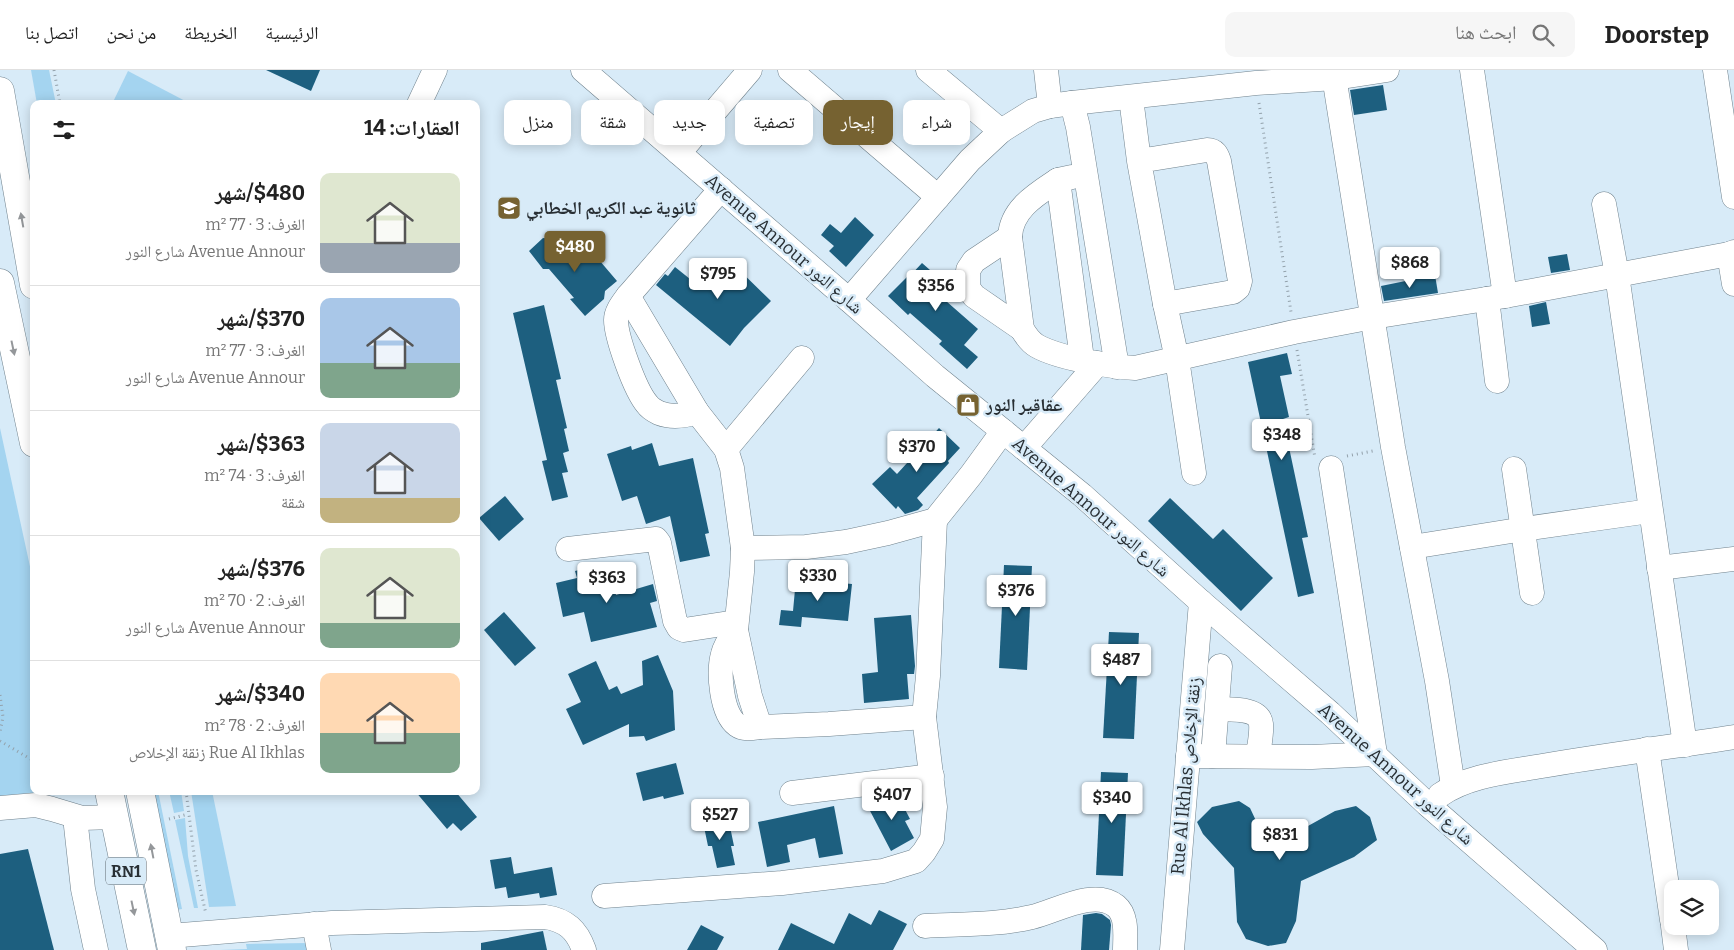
<!DOCTYPE html>
<html lang="ar">
<head>
<meta charset="utf-8">
<style>
	:root { --surface:#fff; --page:#f6f6f6; --text:#222; --muted:#767676; --line:#e0e0e0; --accent:#766231 }
	body { margin:0; font-family:Bitter,"Noto Naskh Arabic",serif; background:var(--page); color:var(--text); direction:rtl; height:100vh; display:flex; flex-direction:column; font-size:19px; white-space:nowrap }
	* { box-sizing:border-box; margin:0 }
	p { font-size:16px; color:var(--muted) }
	.icon { flex:none; width:28px; height:28px; fill:none; stroke:currentColor; stroke-width:2; stroke-linecap:round; stroke-linejoin:round }
	.map { position:relative; flex:1; overflow:hidden; direction:ltr }
	.details { position:absolute; left:30px; top:30px; width:450px; height:695px; display:flex; flex-direction:column; background:var(--surface); border-radius:10px; box-shadow:0 2px 12px #0003; direction:rtl }
	.details>* { flex:none }
	.guide { position:absolute; left:495px; top:30px; width:475px; height:45px; direction:rtl; display:flex; gap:10px }
	.tools { position:absolute; left:1664px; top:810px; display:grid; gap:10px }
	.tools a { display:grid; place-items:center; width:55px; height:55px; border-radius:10px; background:var(--surface); box-shadow:0 2px 12px #0003; font-size:25px }
	.price { position:absolute; translate:-50% -42px; padding:0 11px; border-radius:5px; background:#fff; color:#222; font-size:16px; line-height:32px; filter:drop-shadow(0 1px 2px #0008) }
	.price::after { content:''; position:absolute; left:50%; top:30px; width:15px; height:11px; margin-left:-8px; background:inherit; clip-path:polygon(0 0,100% 0,50% 100%) }
	.price.on { background:var(--accent); color:#fff }
	ul { padding:0; list-style:none }
	li { display:flex; align-items:center; gap:15px; height:125px; padding:0 20px }
	li+li { border-top:1px solid var(--line) }
	li span { display:grid; place-items:center; flex:none; width:140px; height:100px; border-radius:10px; color:#555 }
	li>.icon { margin-inline-start:auto }
	span .icon { width:60px; height:60px; fill:#fffc; stroke-width:1 }
	li b { font-size:21px }
	h2 { display:flex; justify-content:space-between; align-items:center; height:60px; padding:0 20px; font-size:21px }
	.pill { padding:0 18px; border-radius:10px; background:var(--surface); box-shadow:0 2px 12px #0003; font-size:18px; line-height:45px }
	.pill.on { background:var(--accent); color:#fff }
	header { display:flex; align-items:center; gap:30px; box-sizing:border-box; height:70px; padding:0 25px; background:var(--surface); border-bottom:1px solid var(--line) }
	header strong { font-size:24px }
	nav { display:flex; gap:28px; margin-inline-start:auto; font-size:18px }
	.search { width:350px; height:45px; background:var(--page); display:flex; align-items:center; gap:12px; box-sizing:border-box; padding:0 18px; border-radius:10px; color:var(--muted); font-size:19px }
	.map>svg:first-child { display:block }
	.green { fill:#a4d4f0 }
	.building { fill:#1d5f7f }
	.lines { fill:none; stroke-linecap:round; stroke-linejoin:round }
	.minor-casing { stroke:#70828d; stroke-width:25 }
	.major-casing { stroke:#70828d; stroke-width:29 }
	.path { stroke:#93a1ab; stroke-width:3; stroke-dasharray:1 4; stroke-linecap:butt }
	.minor { stroke:#fff; stroke-width:24 }
	.major { stroke:#fff; stroke-width:28 }
	.oneway { fill:#94979a }
	.labels { text-anchor:middle; dominant-baseline:central; stroke-width:5; stroke-linejoin:round; paint-order:stroke }
	.shield { fill:#d8ebf8; stroke:#5d676f; stroke-width:1 }
	.shield-label { font-size:16px; font-weight:bold; fill:#282f34 }
	.poi-label { font-size:18px; font-weight:bold; fill:#282f34; stroke:#d8ebf8; text-anchor:start }
	.street-label { font-size:18px; fill:#282f34; stroke:#d8ebf8 }
</style>
</head>
<body>
<header>
<strong>Doorstep</strong>
<div class="search"><svg class="icon" aria-label="search" viewBox="0 0 24 24"><circle cx="10" cy="10" r="6"/><path d="M15 15l6 6"/></svg>ابحث هنا</div>
<nav><a>الرئيسية</a><a>الخريطة</a><a>من نحن</a><a>اتصل بنا</a></nav>
</header>
<div class="map">
<svg width="1734" height="880" viewBox="0 0 1734 880">
	<rect width="100%" height="100%" fill="#d8ebf8"/>
	<!-- green -->
	<g class="green">
		<path d="M31,0H49L56,34H37Z"/>
		<path d="M128,1L191,34H112Z"/>
		<path d="M0,358L34,515V721H50L0,726Z"/>
		<path d="M151,721H158L182,839L176,840Z"/>
		<path d="M169,721H181L184,741L174,743Z"/>
		<path d="M191,721H212L236,836L209,837Z"/>
		<path d="M185,748L188,786L198,838H194L175,750Z"/>
		<path d="M309,873L310,880H220L247,879L246,874Z"/>
	</g>
	<!-- building -->
	<g class="building">
		<path d="M266,0H320L311,21Z"/>
		<path d="M1383,15L1387,40L1354,45L1350,20Z"/>
		<path d="M855,147L874,165L846,197L829,181L834,176L821,165L830,154L841,163Z"/>
		<path d="M543,168L559,170L580,194L582,170L617,211L605,221L604,229L585,246L570,229L574,228L549,199H543L529,181Z"/>
		<path d="M1567,184L1570,200L1551,203L1548,187Z"/>
		<path d="M728,189L771,231L744,258L730,276L656,215L665,204L668,206L675,197L700,217Z"/>
		<path d="M922,193L954,221L946,231L978,259L964,275L978,287L967,299L939,274L942,271L910,243L908,245L888,226L908,206L909,207Z"/>
		<path d="M1435,205L1438,223L1384,231L1381,216Z"/>
		<path d="M1546,232L1550,254L1532,257L1529,236Z"/>
		<path d="M544,235L561,309L556,310L567,358L564,359L569,381L563,383L568,402L562,403L568,427L552,431L542,391L547,390L513,243Z"/>
		<path d="M1287,283L1292,304L1280,306L1289,347L1283,349L1308,467L1302,468L1314,523L1298,527L1248,292Z"/>
		<path d="M939,358L960,378L948,391L949,393L917,428L923,435L918,440L905,444L898,436L896,439L872,414L890,397L897,404Z"/>
		<path d="M652,373L659,396L693,388L709,463L705,464L710,486L680,492L670,446L646,454L637,426L622,431L607,384L631,376L632,380Z"/>
		<path d="M505,426L524,449L499,471L479,448Z"/>
		<path d="M1170,428L1213,469L1223,459L1273,508L1241,541L1148,451Z"/>
		<path d="M599,495V497L609,495L616,525L653,514L657,531L650,533L657,557L591,572L584,542L563,547L556,513L577,508L575,501Z"/>
		<path d="M1004,495L1032,496L1027,600L999,598Z"/>
		<path d="M796,509L852,514L848,551L802,547L801,557L779,555L781,540L793,541Z"/>
		<path d="M504,542L536,578L515,596L484,560Z"/>
		<path d="M911,545L915,596L914,604H907L909,629L864,633L862,604L878,602L874,548Z"/>
		<path d="M1109,562L1139,563L1134,669L1103,668Z"/>
		<path d="M658,585L673,621L675,660L646,671L644,666L629,667V654L583,675L566,639L581,632L568,604L596,591L609,620L617,616L621,624L643,615L642,591Z"/>
		<path d="M676,693L684,724L664,729L663,726L643,731L636,703Z"/>
		<path d="M1101,702L1128,703L1123,806L1096,805Z"/>
		<path d="M415,721H455L477,747L461,761L453,753L447,759Z"/>
		<path d="M897,724L910,749L905,751L914,768L891,781L868,737L891,725Z"/>
		<path d="M1239,731L1250,738L1258,755L1290,750L1308,756L1335,741L1356,736L1370,747L1377,770L1354,787L1301,811L1296,851L1286,873L1268,876L1246,869L1237,852L1234,798L1203,764L1197,752L1212,737Z"/>
		<path d="M834,736L843,784L819,788L815,768L787,775L790,792L767,797L758,752Z"/>
		<path d="M728,747L734,776H731L735,795L717,798L712,776H708L703,752Z"/>
		<path d="M28,779L54,880H0V784Z"/>
		<path d="M511,787L514,804L552,797L557,825L540,828L539,823L508,828L506,817L495,819L490,790Z"/>
		<path d="M879,840L907,854L893,880H778L791,853L834,874L849,843L871,855Z"/>
		<path d="M1096,843L1102,844L1110,850L1111,855L1109,880H1081L1083,845Z"/>
		<path d="M701,855L724,867L717,880H687Z"/>
		<path d="M543,861L547,880H481V873Z"/>
	</g>
	<g class="lines">
		<!-- minor casing -->
		<g class="minor-casing">
			<g id="minor">
				<path d="M583,0L849,230L935,306L1082,425L1201,532L1330,643L1427,734L1595,880"/>
				<path d="M790,0L938,127"/>
				<path d="M928,0L1001,61"/>
				<path d="M1046,0L1050,36"/>
				<path d="M1333,0L1393,377L1437,611L1453,716"/>
				<path d="M1472,0L1505,226"/>
				<path d="M1715,0L1734,127"/>
				<path d="M1131,28L1139,91L1165,234L1233,222L1238,218L1240,211L1219,91C1217,85 1215,80 1207,80L1139,91"/>
				<path d="M1072,33L1078,57L1117,297"/>
				<path d="M419,34L435,0"/>
				<path d="M679,83L750,0"/>
				<path d="M1072,107L1058,110L1082,289"/>
				<path d="M1058,110C1037,124 1011,139 1010,167L1022,259C1026,266 1030,272 1037,276C1058,288 1111,297 1135,298L1294,262L1373,247L1505,226L1729,184"/>
				<path d="M1604,134L1617,205L1685,675"/>
				<path d="M1010,167L974,191L968,200V218L974,226L1022,259"/>
				<path d="M1734,182L1729,184L1734,214"/>
				<path d="M628,226L697,342L726,379L732,398L743,478L742,502L736,560L750,626L760,657L829,654L924,647"/>
				<path d="M1487,229L1497,311"/>
				<path d="M849,230L970,90L1001,61L1033,41L1050,36L1072,33L1256,13L1335,8L1387,0"/>
				<path d="M1165,234L1177,289L1194,403"/>
				<path d="M697,342C685,346 672,348 659,343C655,341 649,337 647,334C635,320 616,267 616,250C616,241 623,233 628,226L721,119"/>
				<path d="M1024,378L1098,293"/>
				<path d="M726,379L802,288"/>
				<path d="M1514,399L1532,523"/>
				<path d="M1412,477L1524,459L1650,441"/>
				<path d="M743,478L806,477L846,472L888,463L935,450L971,405L1003,361"/>
				<path d="M568,479L656,469L659,473L675,551L679,558L684,560L736,552"/>
				<path d="M1659,498L1734,489"/>
				<path d="M736,560C731,567 725,575 723,584C718,602 721,643 737,655C744,660 753,658 760,657"/>
				<path d="M1217,639C1230,640 1259,637 1261,654C1262,664 1259,676 1258,686"/>
				<path d="M1647,679L1672,850"/>
				<path d="M1188,686L1312,687L1375,684L1331,398"/>
				<path d="M1213,686L1220,596"/>
				<path d="M792,723L932,706"/>
				<path d="M1440,725C1469,705 1508,702 1542,696C1606,685 1670,677 1734,667"/>
				<path d="M0,738L36,735L52,739L82,748L115,747"/>
				<path d="M75,747L83,819L96,880"/>
				<path d="M604,826L782,813L883,801L916,791L924,782L932,769L935,737L924,647L928,606L935,450"/>
				<path d="M314,854L319,880"/>
				<path d="M925,856C961,854 997,855 1032,847C1055,842 1094,818 1116,836C1128,846 1125,866 1125,880"/>
				<path d="M1673,856L1676,880"/>
				<path d="M169,866L332,853L545,847C566,850 577,860 584,880"/>
				<path d="M1172,880L1201,532"/>
			</g>
		</g>
		<!-- major casing -->
		<g class="major-casing">
			<g id="major">
				<path d="M0,21L34,215"/>
				<path d="M0,213L34,373"/>
				<path d="M109,721L142,880"/>
				<path d="M140,721L172,880"/>
			</g>
		</g>
		<!-- path -->
		<g class="path">
			<path d="M54,0L60,34"/>
			<path d="M1259,33L1291,242"/>
			<path d="M1297,280L1315,388"/>
			<path d="M1347,386L1373,381"/>
			<path d="M0,625L3,647L0,662"/>
			<path d="M0,671L34,691"/>
			<path d="M186,721L196,800L206,844"/>
			<path d="M169,749L188,744"/>
		</g>
		<!-- minor -->
		<use href="#minor" class="minor"/>
		<!-- major -->
		<use href="#major" class="major"/>
	</g>
	<!-- one-way arrows -->
	<defs><path id="oneway-solid" d="M-6-.8H1V-3.2L6.5 0L1 3.2V.8H-6Z" transform="scale(1.25)"/></defs>
	<g class="oneway">
		<use href="#oneway-solid" transform="translate(22 150) rotate(-100)"/>
		<use href="#oneway-solid" transform="translate(13 278) rotate(78)"/>
		<use href="#oneway-solid" transform="translate(152 781) rotate(-101)"/>
		<use href="#oneway-solid" transform="translate(133 838) rotate(78)"/>
	</g>
	<!-- icons -->
	<defs>
		<g id="school-square" transform="scale(1.25)"><rect x="-9" y="-9" width="18" height="18" rx="4" fill="#766231" stroke="#d8ebf8"/><path d="M0-5L7-2L0 1L-7-2ZM-4 1L0 2.5L4 1V4Q0 6-4 4Z" fill="#fff"/></g>
		<g id="shop-square" transform="scale(1.25)"><rect x="-9" y="-9" width="18" height="18" rx="4" fill="#766231" stroke="#d8ebf8"/><path d="M-5-2.5h2.3a2.7 3.5 0 0 1 5.4 0H5L5.5 6h-11ZM-1.5-2.5h3a1.5 2.3 0 0 0-3 0Z" fill="#fff"/></g>
	</defs>
	<g fill-rule="evenodd">
		<use href="#school-square" x="509" y="138"/>
		<use href="#shop-square" x="968" y="335"/>
	</g>
	<g class="labels">
		<!-- shield labels -->
		<rect class="shield" x="106" y="787.5" width="40" height="27" rx="4"/>
		<g class="shield-label">
			<text x="126" y="801">RN1</text>
		</g>
		<!-- poi labels -->
		<g class="poi-label">
			<text x="526" y="138">ثانوية عبد الكريم الخطابي</text>
			<text x="986" y="335">عقاقير النور</text>
		</g>
		<!-- street labels -->
		<g class="street-label">
			<text transform="translate(784 174) rotate(41)">Avenue Annour شارع النور</text>
			<text transform="translate(1091 437) rotate(41)">Avenue Annour شارع النور</text>
			<text transform="translate(1396 704) rotate(42)">Avenue Annour شارع النور</text>
			<text transform="translate(1186 706) rotate(-85)">Rue Al Ikhlas زنقة الإخلاص</text>
		</g>
	</g>
</svg>
<div class="tools">
<a><svg class="icon" aria-label="layers" viewBox="0 0 24 24"><path d="M12 4l9 5-9 5-9-5zM3 14l9 5 9-5"/></svg></a>
</div>
<b class="price on" style="left:575px;top:203px">$480</b>
<b class="price" style="left:1410px;top:219px">$868</b>
<b class="price" style="left:718px;top:230px">$795</b>
<b class="price" style="left:936px;top:242px">$356</b>
<b class="price" style="left:1282px;top:391px">$348</b>
<b class="price" style="left:917px;top:403px">$370</b>
<b class="price" style="left:818px;top:532px">$330</b>
<b class="price" style="left:607px;top:534px">$363</b>
<b class="price" style="left:1016px;top:547px">$376</b>
<b class="price" style="left:1121px;top:616px">$487</b>
<b class="price" style="left:892px;top:751px">$407</b>
<b class="price" style="left:1112px;top:754px">$340</b>
<b class="price" style="left:720px;top:771px">$527</b>
<b class="price" style="left:1280px;top:791px">$831</b>
<div class="guide">
<a class="pill">شراء</a>
<a class="pill on">إيجار</a>
<a class="pill">تصفية</a>
<a class="pill">جديد</a>
<a class="pill">شقة</a>
<a class="pill">منزل</a>
</div>
<section class="details">
<h2>العقارات: 14<svg class="icon" aria-label="filters" viewBox="0 0 24 24"><path d="M4 7h16M4 17h16"/><circle cx="9" cy="7" r="2"/><circle cx="15" cy="17" r="2"/></svg></h2>
<ul>
<li><span style="background:linear-gradient(#dfe7d0 70%,#9aa5b1 0)"><svg class="icon" aria-label="home" viewBox="0 0 24 24"><path d="M3 11l9-7 9 7M6 9v11h12V9"/></svg></span><div><b>$480/شهر</b><p>الغرف: 3 · 77 m²</p><p>Avenue Annour شارع النور</p></div></li>
<li><span style="background:linear-gradient(#a9c7e8 65%,#7fa58c 0)"><svg class="icon" aria-label="home" viewBox="0 0 24 24"><path d="M3 11l9-7 9 7M6 9v11h12V9"/></svg></span><div><b>$370/شهر</b><p>الغرف: 3 · 77 m²</p><p>Avenue Annour شارع النور</p></div></li>
<li><span style="background:linear-gradient(#c9d6e8 75%,#c2b280 0)"><svg class="icon" aria-label="home" viewBox="0 0 24 24"><path d="M3 11l9-7 9 7M6 9v11h12V9"/></svg></span><div><b>$363/شهر</b><p>الغرف: 3 · 74 m²</p><p>شقة</p></div></li>
<li><span style="background:linear-gradient(#dfe7d0 75%,#7fa58c 0)"><svg class="icon" aria-label="home" viewBox="0 0 24 24"><path d="M3 11l9-7 9 7M6 9v11h12V9"/></svg></span><div><b>$376/شهر</b><p>الغرف: 2 · 70 m²</p><p>Avenue Annour شارع النور</p></div></li>
<li><span style="background:linear-gradient(#ffd9b3 60%,#7fa58c 0)"><svg class="icon" aria-label="home" viewBox="0 0 24 24"><path d="M3 11l9-7 9 7M6 9v11h12V9"/></svg></span><div><b>$340/شهر</b><p>الغرف: 2 · 78 m²</p><p>Rue Al Ikhlas زنقة الإخلاص</p></div></li>
</ul>
</section>
</div>
</body>
</html>
